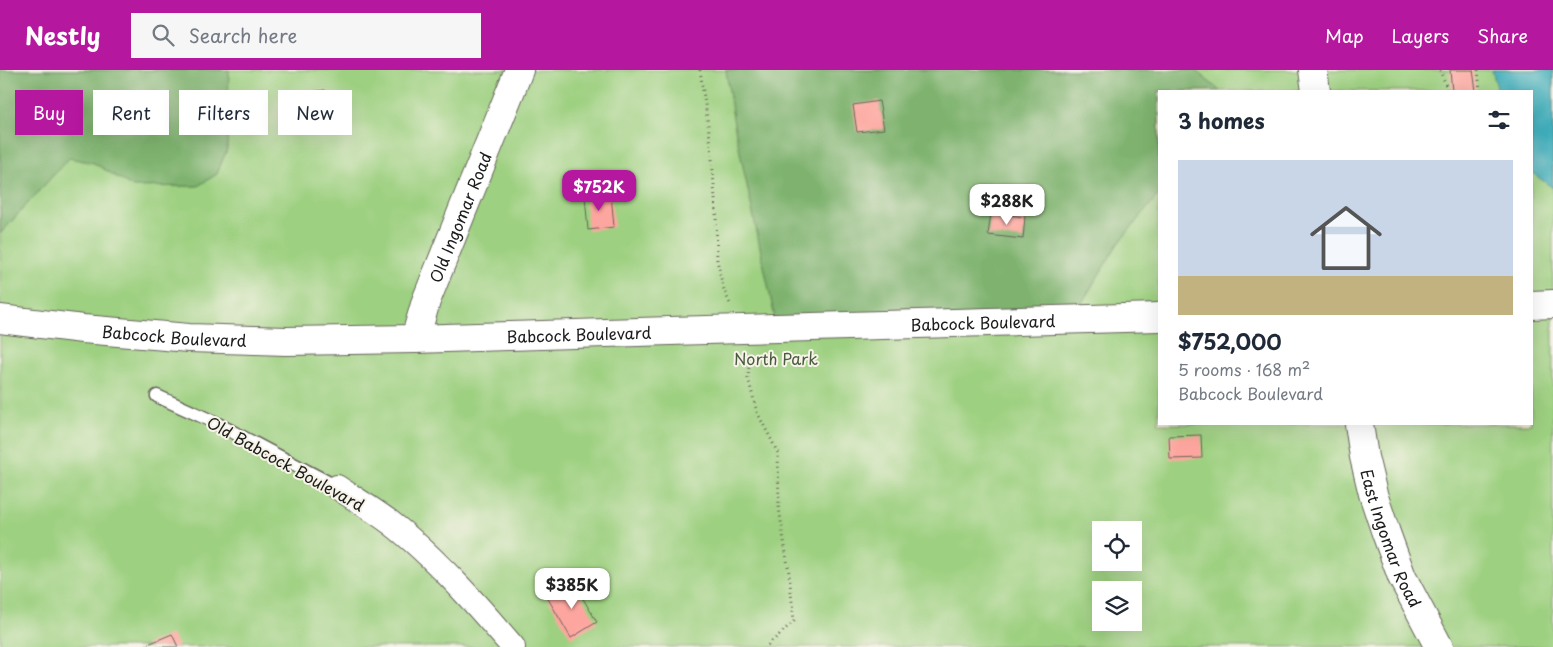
<!DOCTYPE html>
<html lang="en">
<head>
<meta charset="utf-8">
<style>
	:root { --surface:#fff; --page:#f6f6f7; --text:#1f2937; --muted:#747a83; --line:#e0e1e3; --accent:#b5179e }
	body { margin:0; font-family:"Playpen Sans",sans-serif; background:var(--page); color:var(--text); height:100vh; display:flex; flex-direction:column; font-size:19px; white-space:nowrap }
	* { box-sizing:border-box; margin:0 }
	p { font-size:16px; color:var(--muted) }
	.icon { flex:none; width:28px; height:28px; fill:none; stroke:currentColor; stroke-width:2; stroke-linecap:round; stroke-linejoin:round }
	.map { position:relative; flex:1; overflow:hidden }
	.sheet { position:absolute; left:1158px; top:20px; width:375px; height:335px; display:flex; flex-direction:column; background:var(--surface); border-radius:0px; box-shadow:0 5px 20px #0002 }
	.sheet>* { flex:none }
	.top-card { position:absolute; left:15px; top:20px; width:475px; height:45px; display:flex; gap:10px }
	.buttons { position:absolute; left:1092px; top:451px; display:grid; gap:10px }
	.buttons a { display:grid; place-items:center; width:50px; height:50px; border-radius:0px; background:var(--surface); box-shadow:0 5px 20px #0002; font-size:25px }
	.price { position:absolute; translate:-50% -42px; padding:0 11px; border-radius:10px; background:#fff; color:#222; font-size:16px; line-height:32px; filter:drop-shadow(0 1px 2px #0008) }
	.price::after { content:''; position:absolute; left:50%; top:30px; width:15px; height:11px; margin-left:-8px; background:inherit; clip-path:polygon(0 0,100% 0,50% 100%) }
	.price.current { background:var(--accent); color:#fff }
	ul { padding:0; list-style:none }
	li { display:grid; align-content:center; gap:10px; height:265px; padding:0 20px }
	li+li { border-top:1px solid var(--line) }
	li span { display:grid; place-items:center; height:155px; border-radius:0px; color:#555 }
	li>.icon { margin-inline-start:auto }
	span .icon { width:90px; height:90px; fill:#fffc; stroke-width:1 }
	li b { font-size:21px }
	h2 { display:flex; justify-content:space-between; align-items:center; height:60px; padding:0 20px; font-size:21px }
	.tag { padding:0 18px; border-radius:0px; background:var(--surface); box-shadow:0 5px 20px #0002; font-size:18px; line-height:45px }
	.tag.current { background:var(--accent); color:#fff }
	header { display:flex; align-items:center; gap:30px; box-sizing:border-box; height:70px; padding:0 25px; background:var(--accent); color:#fff }
	header strong { font-size:24px }
	nav { display:flex; gap:28px; margin-inline-start:auto; font-size:18px }
	.search { width:350px; height:45px; background:var(--page); display:flex; align-items:center; gap:12px; box-sizing:border-box; padding:0 18px; border-radius:0px; color:var(--muted); font-size:19px }
	.map>svg:first-child { display:block }
	.green { fill:#9dd080; stroke:#5c764e; fill-rule:evenodd }
	.forest { fill:#7eb26e; stroke:#4d6745 }
	.water { fill:#3faebc; stroke:#2e656c }
	.building { fill:#fda69f }
	.lines { fill:none; stroke-linecap:round; stroke-linejoin:round }
	.lane-casing { stroke:#66635a; stroke-width:15 }
	.street-casing { stroke:#66635a; stroke-width:26 }
	.secondary-casing { stroke:#66635a; stroke-width:30 }
	.primary-casing { stroke:#66635a; stroke-width:30 }
	.path { stroke:#66635a; stroke-width:3; stroke-dasharray:1 4; stroke-linecap:butt }
	.lane { stroke:#fff; stroke-width:12 }
	.street { stroke:#fff; stroke-width:24 }
	.secondary { stroke:#fff; stroke-width:28 }
	.primary { stroke:#fff; stroke-width:28 }
	.secondary-bridge-casing { stroke:#66635a; stroke-width:30; stroke-linecap:butt }
	.secondary-bridge { stroke:#fff; stroke-width:28 }
	.labels { text-anchor:middle; dominant-baseline:central; stroke-width:4; stroke-linejoin:round; paint-order:stroke }
	.street-label { font-size:16px; fill:#1c1c1c; stroke:#f7f3e8 }
	.park-label { font-size:16px; fill:#495b3f; stroke:#f7f3e8 }
</style>
</head>
<body>
<header>
<strong>Nestly</strong>
<div class="search"><svg class="icon" aria-label="search" viewBox="0 0 24 24"><circle cx="10" cy="10" r="6"/><path d="M15 15l6 6"/></svg>Search here</div>
<nav><a>Map</a><a>Layers</a><a>Share</a></nav>
</header>
<div class="map">
<svg width="1553" height="577" viewBox="0 0 1553 577">
	<rect width="100%" height="100%" fill="#f7f3e8"/>
	<filter id="ink" filterUnits="userSpaceOnUse"><feTurbulence type="fractalNoise" baseFrequency=".02" numOctaves="2"/><feDisplacementMap in="SourceGraphic" scale="10" xChannelSelector="R" yChannelSelector="G"/><feConvolveMatrix kernelMatrix="1 2 1 2 8 2 1 2 1" color-interpolation-filters="sRGB"/></filter>
	<filter id="wash" filterUnits="userSpaceOnUse"><feTurbulence type="fractalNoise" baseFrequency=".0096" numOctaves="4" result="noise"/><feDisplacementMap in="SourceGraphic" scale="20" xChannelSelector="R" yChannelSelector="G"/><feGaussianBlur stdDeviation="1.12" result="paint"/><feColorMatrix in="noise" values="0 0 0 0 0 0 0 0 0 0 0 0 0 0 0 0 0 1.4 0 .05"/><feComposite in="paint" operator="in"/></filter>
	<g filter="url(#wash)">
		<rect width="100%" height="100%" fill="#eee8ce"/>
		<!-- green -->
		<path class="green" d="M0,0H1553V577H0ZM1159,21H1531V354H1159ZM1101,460H1134V492H1101ZM1101,520H1134V552H1101Z"/>
		<!-- forest -->
		<g class="forest">
			<path d="M0,0H229L227,79L217,104L198,116L133,117L94,93L69,88L0,164Z"/>
			<path d="M726,0H1195L1220,21H1159V124L1117,175L1072,249L777,258L733,49Z"/>
		</g>
		<!-- water -->
		<path class="water" d="M1492,0H1553V118L1531,102V21H1498Z"/>
		<g id="blocks">
			<!-- building -->
			<g class="building">
				<path d="M1450,0H1473L1476,21H1452Z"/>
				<path d="M325,20L328,44L293,49L289,25Z"/>
				<path d="M879,31L884,59L857,62L853,35Z"/>
				<path d="M611,124L614,157L588,160L585,126Z"/>
				<path d="M991,143L1025,147L1023,169L988,165Z"/>
				<path d="M1201,365L1202,388L1170,389L1169,366Z"/>
				<path d="M573,512L597,552L571,568L547,527Z"/>
				<path d="M172,564L178,577H147L146,575Z"/>
			</g>
		</g>
	</g>
	<g filter="url(#ink)">
		<use href="#blocks" fill-opacity="0" stroke="#66635a" stroke-width="1"/>
		<g class="lines">
			<!-- lane casing -->
			<g class="lane-casing">
				<path id="lane" d="M157,326L212,351L337,417"/>
			</g>
			<!-- street casing -->
			<g class="street-casing">
				<path id="street" d="M337,417C355,429 374,440 391,453C435,487 477,535 513,577"/>
			</g>
			<!-- secondary casing -->
			<g class="secondary-casing">
				<g id="secondary">
					<path d="M1531,235L1553,234"/>
					<path id="s1" d="M0,249L83,259L189,268L286,271L415,269L670,261"/>
					<path id="s2" d="M777,258L1159,247"/>
					<path id="s3" d="M415,269L426,231L519,0"/>
				</g>
			</g>
			<!-- primary casing -->
			<g class="primary-casing">
				<g id="primary">
					<path d="M1313,0L1316,21"/>
					<path id="s4" d="M1359,354L1364,387L1373,424L1386,463L1402,507L1439,577"/>
				</g>
			</g>
			<!-- path -->
			<g class="path">
				<path d="M700,0L711,75L716,142L717,190L723,217L730,234"/>
				<path d="M1440,0L1448,21"/>
				<path d="M1478,0L1480,21"/>
				<path d="M750,283L748,308L757,342L778,383L779,438L789,503L794,551L766,577"/>
			</g>
			<!-- lane -->
			<use href="#lane" class="lane"/>
			<!-- street -->
			<use href="#street" class="street"/>
			<!-- secondary -->
			<use href="#secondary" class="secondary"/>
			<!-- primary -->
			<use href="#primary" class="primary"/>
			<!-- secondary-bridge casing -->
			<g class="secondary-bridge-casing">
				<path id="secondary-bridge" d="M670,261L777,258"/>
			</g>
			<!-- secondary-bridge -->
			<use href="#secondary-bridge" class="secondary-bridge"/>
		</g>
	</g>
	<g class="labels">
		<!-- street labels -->
		<g class="street-label">
			<text stroke="none"><textPath href="#s3" startOffset="130">Old Ingomar Road</textPath></text>
			<text stroke="none"><textPath href="#s2" startOffset="206">Babcock Boulevard</textPath></text>
			<text stroke="none"><textPath href="#s1" startOffset="580">Babcock Boulevard</textPath></text>
			<text stroke="none"><textPath href="#s1" startOffset="175">Babcock Boulevard</textPath></text>
			<text transform="translate(286 393) rotate(29)">Old Babcock Boulevard</text>
			<text stroke="none"><textPath href="#s4" startOffset="119">East Ingomar Road</textPath></text>
		</g>
		<!-- park labels -->
		<g class="park-label">
			<text x="776" y="288">North Park</text>
		</g>
	</g>
</svg>
<div class="buttons">
<a><svg class="icon" aria-label="locate" viewBox="0 0 24 24"><circle cx="12" cy="12" r="6"/><path d="M12 2v4M12 18v4M2 12h4M18 12h4"/></svg></a>
<a><svg class="icon" aria-label="layers" viewBox="0 0 24 24"><path d="M12 4l9 5-9 5-9-5zM3 14l9 5 9-5"/></svg></a>
</div>
<b class="price current" style="left:599px;top:142px">$752K</b>
<b class="price" style="left:1007px;top:156px">$288K</b>
<b class="price" style="left:572px;top:540px">$385K</b>
<div class="top-card">
<a class="tag current">Buy</a>
<a class="tag">Rent</a>
<a class="tag">Filters</a>
<a class="tag">New</a>
</div>
<section class="sheet">
<h2>3 homes<svg class="icon" aria-label="filters" viewBox="0 0 24 24"><path d="M4 7h16M4 17h16"/><circle cx="9" cy="7" r="2"/><circle cx="15" cy="17" r="2"/></svg></h2>
<ul>
<li><span style="background:linear-gradient(#c9d6e8 75%,#c2b280 0)"><svg class="icon" aria-label="home" viewBox="0 0 24 24"><path d="M3 11l9-7 9 7M6 9v11h12V9"/></svg></span><div><b>$752,000</b><p>5 rooms · 168 m²</p><p>Babcock Boulevard</p></div></li>
</ul>
</section>
</div>
</body>
</html>
